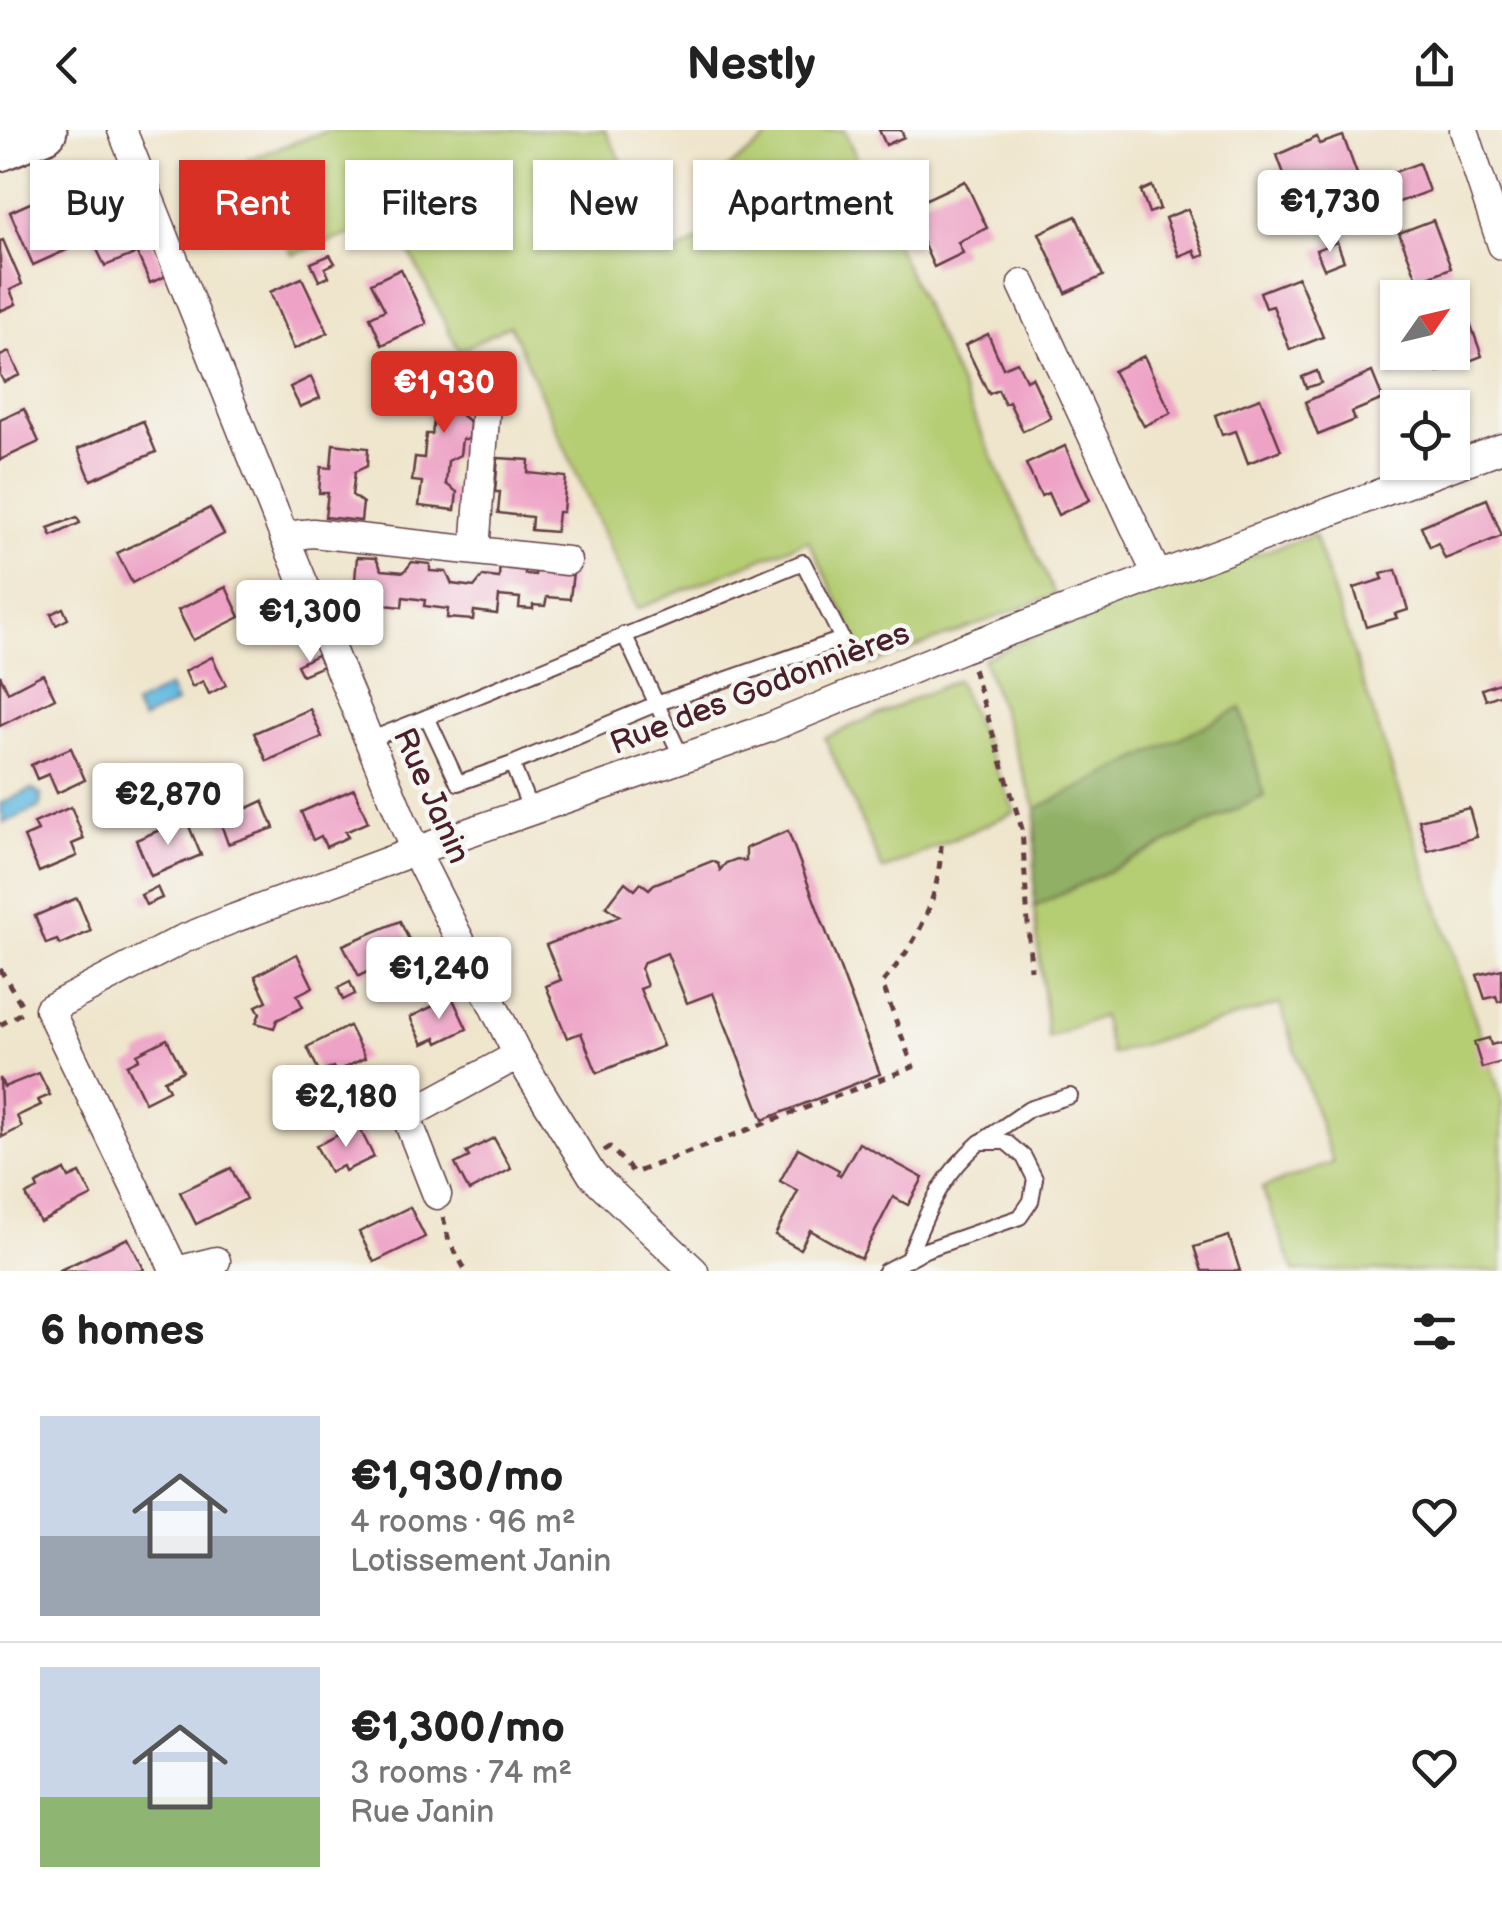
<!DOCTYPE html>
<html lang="en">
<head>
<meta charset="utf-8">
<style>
	:root { --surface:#fff; --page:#f2f2f2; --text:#222; --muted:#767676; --line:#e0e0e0; --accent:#d93025 }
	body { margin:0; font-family:"Balsamiq Sans",sans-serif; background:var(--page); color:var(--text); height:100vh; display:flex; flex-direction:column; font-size:38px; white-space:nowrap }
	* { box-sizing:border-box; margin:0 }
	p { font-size:32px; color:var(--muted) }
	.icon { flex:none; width:55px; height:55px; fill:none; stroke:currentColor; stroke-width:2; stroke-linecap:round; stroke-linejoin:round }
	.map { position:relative; height:1141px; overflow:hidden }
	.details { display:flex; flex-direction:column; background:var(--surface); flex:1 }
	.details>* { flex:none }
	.guide { position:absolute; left:30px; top:30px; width:1000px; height:90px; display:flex; gap:20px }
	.needle { width:65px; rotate:56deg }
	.buttons { position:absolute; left:1380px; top:150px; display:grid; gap:20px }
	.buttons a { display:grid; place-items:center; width:90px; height:90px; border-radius:0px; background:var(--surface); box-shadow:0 2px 8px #0004; font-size:50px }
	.price { position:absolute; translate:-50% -85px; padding:0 22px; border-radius:10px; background:#fff; color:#222; font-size:32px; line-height:65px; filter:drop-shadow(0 2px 5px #0008) }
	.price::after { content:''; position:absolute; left:50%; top:60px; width:30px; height:22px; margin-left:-15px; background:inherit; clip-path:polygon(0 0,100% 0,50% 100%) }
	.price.on { background:var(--accent); color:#fff }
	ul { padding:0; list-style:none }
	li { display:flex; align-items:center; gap:30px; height:250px; padding:0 40px }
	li+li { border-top:2px solid var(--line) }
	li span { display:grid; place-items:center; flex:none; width:280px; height:200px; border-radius:0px; color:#555 }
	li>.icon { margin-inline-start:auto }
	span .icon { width:120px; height:120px; fill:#fffc; stroke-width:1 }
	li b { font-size:42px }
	h2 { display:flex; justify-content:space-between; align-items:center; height:120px; padding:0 40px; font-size:42px }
	.tag { padding:0 35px; border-radius:0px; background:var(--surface); box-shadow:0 2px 8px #0004; font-size:35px; line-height:90px }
	.tag.on { background:var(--accent); color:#fff }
	header { display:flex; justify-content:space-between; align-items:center; height:130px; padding:0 40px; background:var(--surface); font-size:45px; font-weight:700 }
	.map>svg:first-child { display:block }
	.green { fill:#b5cd73; stroke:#80764f; stroke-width:2.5 }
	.forest { fill:#90b065; stroke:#6d6848; stroke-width:2.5 }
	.water { fill:#65bbe1; stroke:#586d86; stroke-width:2.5 }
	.building { fill:#eea3c6 }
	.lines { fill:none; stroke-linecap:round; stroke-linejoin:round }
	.service-casing { stroke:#633d43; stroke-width:18 }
	.minor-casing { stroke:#633d43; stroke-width:31 }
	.primary-casing { stroke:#633d43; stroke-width:49 }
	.path { stroke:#633d43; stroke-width:5; stroke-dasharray:8 8; stroke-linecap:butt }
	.service { stroke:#fff; stroke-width:14 }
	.minor { stroke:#fff; stroke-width:28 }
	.primary { stroke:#fff; stroke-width:45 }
	.labels { text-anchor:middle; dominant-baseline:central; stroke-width:9; stroke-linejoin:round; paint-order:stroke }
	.street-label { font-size:32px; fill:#4a1f2b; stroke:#f6f6f2 }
</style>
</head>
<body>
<header><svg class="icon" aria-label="back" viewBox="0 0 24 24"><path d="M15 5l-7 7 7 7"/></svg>Nestly<svg class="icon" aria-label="share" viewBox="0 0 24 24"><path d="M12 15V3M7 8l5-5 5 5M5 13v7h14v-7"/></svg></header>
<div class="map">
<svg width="1502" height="1141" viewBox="0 0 1502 1141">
	<rect width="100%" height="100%" fill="#f6f6f2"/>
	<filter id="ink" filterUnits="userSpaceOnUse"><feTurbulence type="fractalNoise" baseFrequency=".01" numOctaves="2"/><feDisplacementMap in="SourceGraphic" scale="20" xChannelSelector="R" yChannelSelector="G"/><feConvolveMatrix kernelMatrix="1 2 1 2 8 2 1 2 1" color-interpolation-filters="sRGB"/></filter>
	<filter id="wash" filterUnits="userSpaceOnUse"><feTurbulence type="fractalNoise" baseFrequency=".0048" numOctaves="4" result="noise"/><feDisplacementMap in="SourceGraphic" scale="40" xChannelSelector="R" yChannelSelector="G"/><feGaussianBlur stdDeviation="2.25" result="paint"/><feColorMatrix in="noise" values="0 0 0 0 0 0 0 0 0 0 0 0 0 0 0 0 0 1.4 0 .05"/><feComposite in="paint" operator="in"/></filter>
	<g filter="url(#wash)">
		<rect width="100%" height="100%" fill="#efe5cc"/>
		<!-- green -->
		<g class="green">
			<path d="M329,0H605L671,126L730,92L706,55L767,9L766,0H844L1055,465L870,535L808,410L637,479L510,195L459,221L393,89L292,125L248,29Z"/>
			<path d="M1314,405L1502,969V1141H1294L1262,1058L1333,1033L1280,874L1111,924L1102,886L1048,908L1034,777L1264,666L1241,578L1036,679L983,529L1091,480Z"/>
			<path d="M957,550L1015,682L883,740L825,608Z"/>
		</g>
		<!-- forest -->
		<path class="forest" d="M1241,578L1264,666L1034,777L1036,679Z"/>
		<!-- water -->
		<g class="water">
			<path d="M169,557L176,573L142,590L134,575Z"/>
			<path d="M32,659L41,665L40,677L4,693L0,674Z"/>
		</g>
		<g id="blocks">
			<!-- building -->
			<g class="building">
				<path d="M879,0H901L904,7L886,15Z"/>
				<path d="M1343,6L1357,44L1302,65L1296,49L1287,52L1277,25L1317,7L1320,14Z"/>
				<path d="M1419,33L1429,61L1364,85L1354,57Z"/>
				<path d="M965,51L987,98L958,112L963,123L934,137L907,78Z"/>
				<path d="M1152,56L1160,79L1149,83L1141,61Z"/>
				<path d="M48,65L71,118L33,135L10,82Z"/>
				<path d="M1188,79L1205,125L1197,128L1194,120L1179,126L1165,88Z"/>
				<path d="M140,83L166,146L150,153L137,123L105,136L90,105Z"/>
				<path d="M1076,86L1103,146L1066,163L1039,103Z"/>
				<path d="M1433,90L1451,138L1418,151L1399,103Z"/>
				<path d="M3,110L22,154L10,160L16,174L0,181V111Z"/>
				<path d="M1337,112L1344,131L1324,139L1316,120Z"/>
				<path d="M330,125L335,133L325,138L329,147L319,151L311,133Z"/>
				<path d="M401,139L427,194L382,215L370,187L385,180L371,153Z"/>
				<path d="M1298,147L1323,207L1290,220L1273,176L1266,178L1260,162Z"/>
				<path d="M302,148L328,203L294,219L270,162Z"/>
				<path d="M1469,190L1482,226L1438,243L1430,222H1452V196Z"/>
				<path d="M988,204L1003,238L1017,232L1026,250L1032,247L1051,288L1023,301L1009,272L1005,274L998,260L989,264L965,215Z"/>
				<path d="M9,222L20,245L4,252L0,245V226Z"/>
				<path d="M1144,226L1171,283L1144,296L1113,241Z"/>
				<path d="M440,233L476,237L474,254L463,261L461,272L460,284L470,292L469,309H462L460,325L448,331L446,354L457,362L455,380L419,376L422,352L412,351L415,327L424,328L426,304H432L435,283L426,282L428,256L438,257Z"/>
				<path d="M1317,241L1321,253L1306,258L1302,247Z"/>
				<path d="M1372,242L1383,269L1352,282L1355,290L1318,305L1305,272Z"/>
				<path d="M311,247L320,268L300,277L290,257Z"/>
				<path d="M1260,268L1281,320L1248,333L1236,301L1222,305L1215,285Z"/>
				<path d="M24,279L39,312L0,330V290Z"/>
				<path d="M143,291L156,322L91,350L78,319Z"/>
				<path d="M333,314L368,318L367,336L355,342L352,365L363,373L361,391L325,387L328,363H319L321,337L331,338Z"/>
				<path d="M1065,316L1090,370L1058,385L1048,363L1041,366L1026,334Z"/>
				<path d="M498,328L529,330L528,343L566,347L563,382H558L556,402L531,400L532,387L498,383L500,362H495Z"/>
				<path d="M1487,369L1502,406L1445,429L1438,413L1430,417L1421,396Z"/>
				<path d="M210,378L224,404L132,453L117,423Z"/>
				<path d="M77,387L80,393L52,406L48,398Z"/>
				<path d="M357,427L376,428L382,440L404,442L412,432L430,434V441L446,442L452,454L474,457L483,446L499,448L500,430L525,440V444L535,445L536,440L574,433L570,469L547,467L545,476L533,475V479L519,478L520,468L499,466L497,484L474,481L473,490L447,488L448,479L424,476L425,470L403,467L402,477L377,474L378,465L354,462Z"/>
				<path d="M1396,440L1408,480L1395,484L1397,488L1366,497L1354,458L1383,449L1381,444Z"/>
				<path d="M226,457L240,487L193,510L178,480Z"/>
				<path d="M63,478L68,489L56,495L51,484Z"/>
				<path d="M317,525L323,536L302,545L297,535Z"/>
				<path d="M212,527L226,555L209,564L203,551L192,557L185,541Z"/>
				<path d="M43,544L55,568L0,596V545L8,562Z"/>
				<path d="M1502,552V564L1486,570L1482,559Z"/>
				<path d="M310,579L322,607L267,631L254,603Z"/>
				<path d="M71,618L85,650L57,663L49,644L37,649L31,635Z"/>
				<path d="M230,642L234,644L248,678L263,671L274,698L228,714L210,663L221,659L219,647Z"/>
				<path d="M354,659L368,692L345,702L348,707L326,717L321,706L313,710L301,682Z"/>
				<path d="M71,677L84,709L72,714L77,726L39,742L24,707L38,701L34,693Z"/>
				<path d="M1469,678L1477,707L1428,721L1419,690Z"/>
				<path d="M186,689L201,725L151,746L136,710Z"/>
				<path d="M788,701L880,944L763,990L713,863L687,873L667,823L644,832L641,839L647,856L640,859L663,916L597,943L581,903L567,908L546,856L561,850L546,815L620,786L606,777L625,752L635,760L641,753L649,759L654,754L712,731L718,734L720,740L726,733L737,729L746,731V718Z"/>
				<path d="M157,757L162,768L146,775L141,765Z"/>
				<path d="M77,768L91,801L60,815L57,810L46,814L35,786Z"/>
				<path d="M400,791L411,814L400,819L403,824L359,846L343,815Z"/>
				<path d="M297,824L313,857L297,865L303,877L277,890L274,898L256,893L260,883L256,876L267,871L255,846Z"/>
				<path d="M1502,839V871L1498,872L1496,866L1485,869L1477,845Z"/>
				<path d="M350,852L355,864L343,870L338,858Z"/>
				<path d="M452,867L467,899L438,913L436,908L423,914L410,887Z"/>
				<path d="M349,896L365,928L336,942L333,937L320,943L307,917Z"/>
				<path d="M1489,908L1491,915L1502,912V932L1482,938L1474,912Z"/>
				<path d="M167,909L183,941L164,950L169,960L145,972L127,935L139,929L137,924Z"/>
				<path d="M39,943L50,965L38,970L41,975L17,986L22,997L2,1007L0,948L4,957Z"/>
				<path d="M358,995L374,1027L345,1041L343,1036L330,1042L316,1016Z"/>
				<path d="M494,1008L511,1039L469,1061L455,1034L469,1027L466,1022Z"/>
				<path d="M859,1013L923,1048L908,1075L893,1067L861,1129L810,1100L800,1119L775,1105L798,1061L780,1051L798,1018L839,1040L837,1044L840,1046Z"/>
				<path d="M231,1038L246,1069L196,1094L180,1062Z"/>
				<path d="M65,1040L69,1048L80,1043L92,1066L40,1092L26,1065L38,1059L36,1054Z"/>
				<path d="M410,1077L425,1107L374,1132L359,1102Z"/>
				<path d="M1229,1106L1240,1141H1202L1194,1117Z"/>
				<path d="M128,1108L144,1139L141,1141H58Z"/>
			</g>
		</g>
	</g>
	<g filter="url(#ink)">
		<use href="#blocks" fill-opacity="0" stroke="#633d43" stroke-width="2.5"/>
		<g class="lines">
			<!-- service casing -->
			<g class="service-casing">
				<g id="service">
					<path d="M803,432L842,509L656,574L512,634L458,653L427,587Z"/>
					<path d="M624,504L682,628"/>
					<path d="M369,610L427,587"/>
					<path d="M512,634L531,681"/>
					<path d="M981,1012L1029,979L1070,966"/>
					<path d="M885,1141L925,1120L1020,1087L1031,1071L1035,1049L1024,1027L1006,1012H980C938,1049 929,1080 907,1130"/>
				</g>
			</g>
			<!-- minor casing -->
			<g class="minor-casing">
				<g id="minor">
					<path d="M122,0L284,406L415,721L518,925L592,1045L694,1141"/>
					<path d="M1464,0L1502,115"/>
					<path d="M1022,154L1157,445"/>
					<path d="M284,406L313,403L567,431"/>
					<path d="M475,420L486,275"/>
					<path d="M437,1065L406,986L518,925"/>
					<path d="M175,1141L49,879L183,809L235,788L415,721L766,599L966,517L1502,318"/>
					<path d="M176,1141L216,1131"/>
				</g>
			</g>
			<!-- primary casing -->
			<g class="primary-casing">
				<path id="primary" d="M0,18L44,0"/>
			</g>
			<!-- path -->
			<g class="path">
				<path d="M973,539L1022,699L1031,840"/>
				<path d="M0,839L23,877"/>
				<path d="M0,895L23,882"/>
				<path d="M604,1021L610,1017L634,1043L913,937L882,853C918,813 940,768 941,714"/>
				<path d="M443,1087L449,1111L466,1141"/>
			</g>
			<!-- service -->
			<use href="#service" class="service"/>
			<!-- minor -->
			<use href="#minor" class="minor"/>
			<!-- primary -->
			<use href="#primary" class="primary"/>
		</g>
	</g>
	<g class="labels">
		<!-- street labels -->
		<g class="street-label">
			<text transform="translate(760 559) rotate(-21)">Rue des Godonnières</text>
			<text transform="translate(431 666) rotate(66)">Rue Janin</text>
		</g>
	</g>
</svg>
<div class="buttons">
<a><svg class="needle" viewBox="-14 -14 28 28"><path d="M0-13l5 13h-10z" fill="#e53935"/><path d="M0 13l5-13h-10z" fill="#767676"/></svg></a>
<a><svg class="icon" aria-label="locate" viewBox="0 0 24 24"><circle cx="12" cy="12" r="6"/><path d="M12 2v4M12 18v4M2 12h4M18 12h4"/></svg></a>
</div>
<b class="price" style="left:1330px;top:125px">€1,730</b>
<b class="price on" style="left:444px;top:306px">€1,930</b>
<b class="price" style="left:310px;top:535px">€1,300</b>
<b class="price" style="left:168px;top:718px">€2,870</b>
<b class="price" style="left:439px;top:892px">€1,240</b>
<b class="price" style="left:346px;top:1020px">€2,180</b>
<div class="guide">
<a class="tag">Buy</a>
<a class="tag on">Rent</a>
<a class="tag">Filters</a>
<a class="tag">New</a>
<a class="tag">Apartment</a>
</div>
</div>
<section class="details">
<h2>6 homes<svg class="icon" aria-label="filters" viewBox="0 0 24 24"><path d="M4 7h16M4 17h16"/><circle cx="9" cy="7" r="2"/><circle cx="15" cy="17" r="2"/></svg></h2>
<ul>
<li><span style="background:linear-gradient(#c9d6e8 60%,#9aa5b1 0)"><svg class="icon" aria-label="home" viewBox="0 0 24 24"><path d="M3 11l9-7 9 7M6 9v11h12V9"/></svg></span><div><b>€1,930/mo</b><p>4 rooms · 96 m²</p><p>Lotissement Janin</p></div><svg class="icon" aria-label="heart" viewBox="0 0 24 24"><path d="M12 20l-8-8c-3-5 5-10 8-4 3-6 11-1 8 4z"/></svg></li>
<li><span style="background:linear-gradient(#c9d6e8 65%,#8fb573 0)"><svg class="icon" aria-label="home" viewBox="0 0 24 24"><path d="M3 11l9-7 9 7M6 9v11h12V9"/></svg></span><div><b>€1,300/mo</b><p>3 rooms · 74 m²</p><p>Rue Janin</p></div><svg class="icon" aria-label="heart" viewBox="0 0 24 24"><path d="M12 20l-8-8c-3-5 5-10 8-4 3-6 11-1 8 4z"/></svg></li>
</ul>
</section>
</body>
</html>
